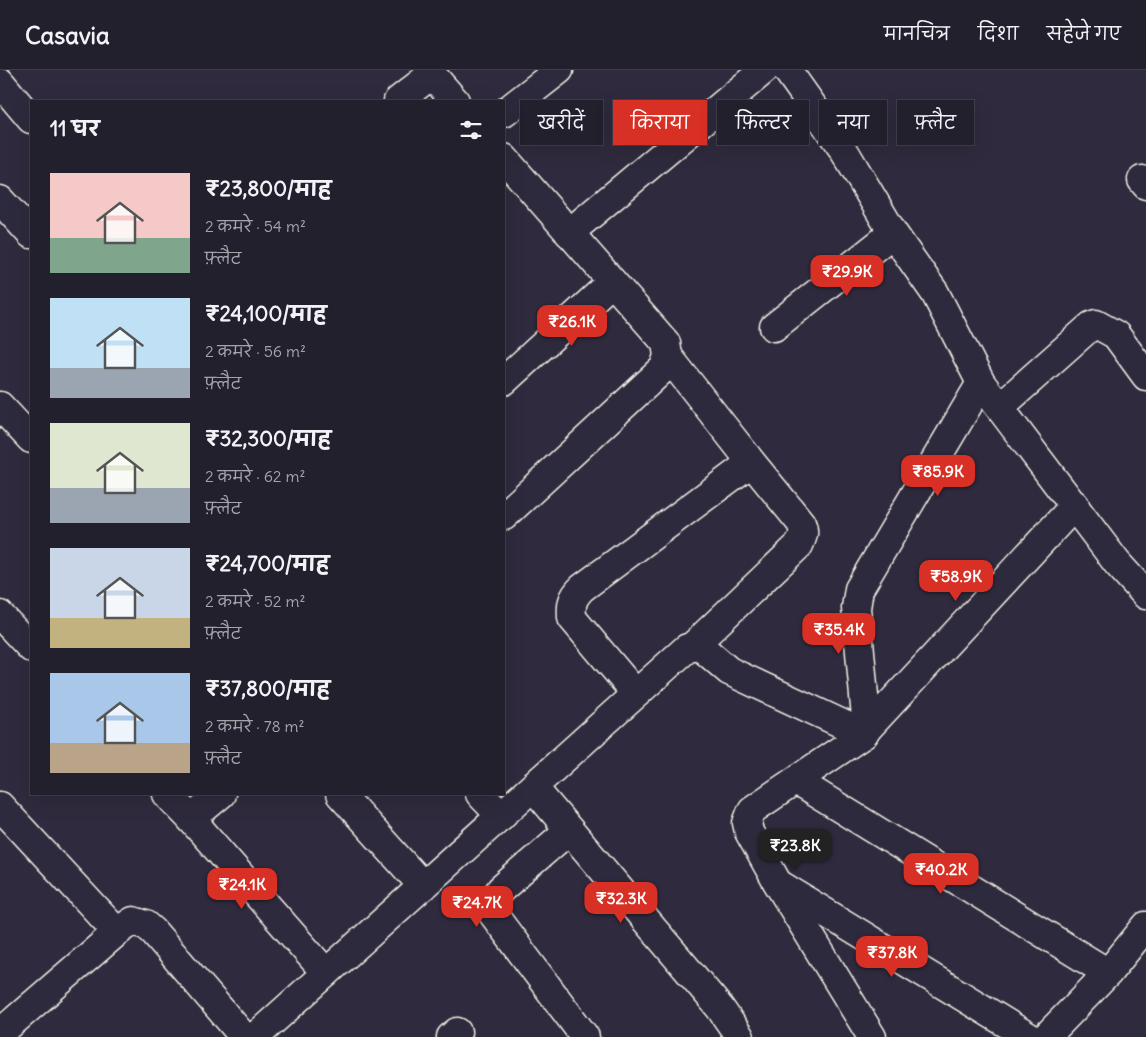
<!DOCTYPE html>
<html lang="hi">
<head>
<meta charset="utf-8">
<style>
	:root { --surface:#23202e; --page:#2f2d3a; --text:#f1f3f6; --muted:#a3a3aa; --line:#403e4a; --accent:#d93025 }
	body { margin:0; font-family:Delius,"Playpen Sans Deva",sans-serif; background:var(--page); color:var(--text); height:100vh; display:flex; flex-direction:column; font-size:19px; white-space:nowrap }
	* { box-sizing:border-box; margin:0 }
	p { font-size:16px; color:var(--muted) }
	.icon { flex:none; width:28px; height:28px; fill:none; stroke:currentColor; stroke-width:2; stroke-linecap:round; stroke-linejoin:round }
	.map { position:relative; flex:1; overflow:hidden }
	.sheet { position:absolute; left:30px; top:30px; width:475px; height:695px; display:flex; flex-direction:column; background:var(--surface); border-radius:0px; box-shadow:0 5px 20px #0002,0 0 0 1px var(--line) }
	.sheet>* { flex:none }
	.hud { position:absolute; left:520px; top:30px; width:475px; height:45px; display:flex; gap:10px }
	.price { position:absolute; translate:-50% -42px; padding:0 11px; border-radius:10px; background:var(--accent); color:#fff; font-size:16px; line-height:32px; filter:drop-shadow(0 1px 2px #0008) }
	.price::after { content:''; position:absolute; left:50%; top:30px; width:15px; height:11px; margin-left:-8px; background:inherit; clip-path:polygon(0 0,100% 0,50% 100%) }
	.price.current { background:#222; color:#fff }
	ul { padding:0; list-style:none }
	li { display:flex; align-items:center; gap:15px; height:125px; padding:0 20px }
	li span { display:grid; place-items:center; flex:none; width:140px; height:100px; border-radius:0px; color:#555 }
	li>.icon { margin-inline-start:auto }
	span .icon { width:60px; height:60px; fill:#fffc; stroke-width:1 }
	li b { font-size:21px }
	h2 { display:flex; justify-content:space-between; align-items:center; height:60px; padding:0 20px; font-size:21px }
	.chip { padding:0 18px; border-radius:0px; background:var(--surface); box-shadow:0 5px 20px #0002,0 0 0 1px var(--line); font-size:18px; line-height:45px }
	.chip.current { background:var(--accent); color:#fff }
	header { display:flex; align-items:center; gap:30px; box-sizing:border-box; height:70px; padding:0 25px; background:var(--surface); border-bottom:1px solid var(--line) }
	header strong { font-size:24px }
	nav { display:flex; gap:28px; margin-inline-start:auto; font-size:18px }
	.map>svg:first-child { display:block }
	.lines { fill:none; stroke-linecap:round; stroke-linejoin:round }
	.minor-casing { stroke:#f4f1e8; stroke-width:31 }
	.minor { stroke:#2f2a3d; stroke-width:28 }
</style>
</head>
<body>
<header>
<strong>Casavia</strong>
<nav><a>मानचित्र</a><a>दिशा</a><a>सहेजे गए</a></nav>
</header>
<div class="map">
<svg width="1146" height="967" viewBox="0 0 1146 967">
	<rect width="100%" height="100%" fill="#2f2a3d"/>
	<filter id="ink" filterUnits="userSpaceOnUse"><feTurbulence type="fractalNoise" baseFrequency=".02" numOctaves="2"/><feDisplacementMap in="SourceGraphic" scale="10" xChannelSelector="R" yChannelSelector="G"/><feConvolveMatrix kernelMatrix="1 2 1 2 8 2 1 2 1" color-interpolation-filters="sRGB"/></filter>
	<g filter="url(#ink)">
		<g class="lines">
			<!-- minor casing -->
			<g class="minor-casing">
				<g id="minor">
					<path d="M428,0L455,31"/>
					<path d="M787,0L843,79L893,163L935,223L981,313L1117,493L1146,525"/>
					<path d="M0,12L31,49"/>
					<path d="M398,31L432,4"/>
					<path d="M504,43L559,0"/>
					<path d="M504,88L666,273L668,286L664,298L504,446"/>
					<path d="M1142,110L1146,115"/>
					<path d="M0,130L31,164"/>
					<path d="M569,163L764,0"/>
					<path d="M774,257L893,163"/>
					<path d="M504,311L612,212"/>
					<path d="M0,336L31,369"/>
					<path d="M1000,337L1091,256L1096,254L1116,265L1146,306"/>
					<path d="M0,545L31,578"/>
					<path d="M693,576L799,475C803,466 805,462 801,453L748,388"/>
					<path d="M636,624L572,548C571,534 572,528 582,518L745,397L748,388L668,286"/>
					<path d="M867,659L1075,435"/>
					<path d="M796,711L1108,903"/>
					<path d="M533,717L720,938L740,967"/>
					<path d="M167,724L191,749L221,724"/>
					<path d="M340,724L423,816"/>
					<path d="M480,724L501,746"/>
					<path d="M0,736L117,862"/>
					<path d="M191,749L326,903"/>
					<path d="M569,760L501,819C494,828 490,833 493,844L585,967"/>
					<path d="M782,816L1029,967"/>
					<path d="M0,963L117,862L133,851L146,855L153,861L244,967"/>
					<path d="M255,967L687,578L700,576L729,601L864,664"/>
					<path d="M451,967L457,962"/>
					<path d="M872,967L777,812L749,762L747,753L752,740L864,664L867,659L856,538L859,519L981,313"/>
					<path d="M1046,967L1108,903L1146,856"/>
				</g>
			</g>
			<!-- minor -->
			<use href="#minor" class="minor"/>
		</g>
	</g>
</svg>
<b class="price" style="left:847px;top:227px">₹29.9K</b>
<b class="price" style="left:572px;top:277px">₹26.1K</b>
<b class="price" style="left:938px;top:427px">₹85.9K</b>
<b class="price" style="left:956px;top:532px">₹58.9K</b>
<b class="price" style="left:839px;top:585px">₹35.4K</b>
<b class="price current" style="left:795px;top:801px">₹23.8K</b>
<b class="price" style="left:941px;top:825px">₹40.2K</b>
<b class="price" style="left:242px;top:840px">₹24.1K</b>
<b class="price" style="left:621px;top:854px">₹32.3K</b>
<b class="price" style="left:477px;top:858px">₹24.7K</b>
<b class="price" style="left:892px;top:908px">₹37.8K</b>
<div class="hud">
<a class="chip">खरीदें</a>
<a class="chip current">किराया</a>
<a class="chip">फ़िल्टर</a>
<a class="chip">नया</a>
<a class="chip">फ़्लैट</a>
</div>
<section class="sheet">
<h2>11 घर<svg class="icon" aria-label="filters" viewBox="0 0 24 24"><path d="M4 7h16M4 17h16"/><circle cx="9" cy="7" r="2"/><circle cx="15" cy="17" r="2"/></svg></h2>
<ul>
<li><span style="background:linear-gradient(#f6c9c9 65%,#7fa58c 0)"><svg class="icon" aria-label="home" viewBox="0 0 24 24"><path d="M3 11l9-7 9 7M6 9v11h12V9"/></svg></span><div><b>₹23,800/माह</b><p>2 कमरे · 54 m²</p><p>फ़्लैट</p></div></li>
<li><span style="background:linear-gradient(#bfe0f5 70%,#9aa5b1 0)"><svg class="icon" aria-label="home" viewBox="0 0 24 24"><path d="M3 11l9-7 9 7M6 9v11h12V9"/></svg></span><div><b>₹24,100/माह</b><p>2 कमरे · 56 m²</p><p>फ़्लैट</p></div></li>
<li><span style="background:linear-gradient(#dfe7d0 65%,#9aa5b1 0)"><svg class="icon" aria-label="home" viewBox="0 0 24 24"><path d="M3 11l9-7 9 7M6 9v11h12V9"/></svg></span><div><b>₹32,300/माह</b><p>2 कमरे · 62 m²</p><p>फ़्लैट</p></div></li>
<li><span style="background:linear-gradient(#c9d6e8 70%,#c2b280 0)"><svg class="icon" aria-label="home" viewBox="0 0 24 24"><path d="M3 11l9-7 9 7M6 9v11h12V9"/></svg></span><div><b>₹24,700/माह</b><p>2 कमरे · 52 m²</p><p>फ़्लैट</p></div></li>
<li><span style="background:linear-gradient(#a9c7e8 70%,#b9a48a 0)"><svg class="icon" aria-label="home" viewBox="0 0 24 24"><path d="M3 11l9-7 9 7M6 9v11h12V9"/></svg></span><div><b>₹37,800/माह</b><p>2 कमरे · 78 m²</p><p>फ़्लैट</p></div></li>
</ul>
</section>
</div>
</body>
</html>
